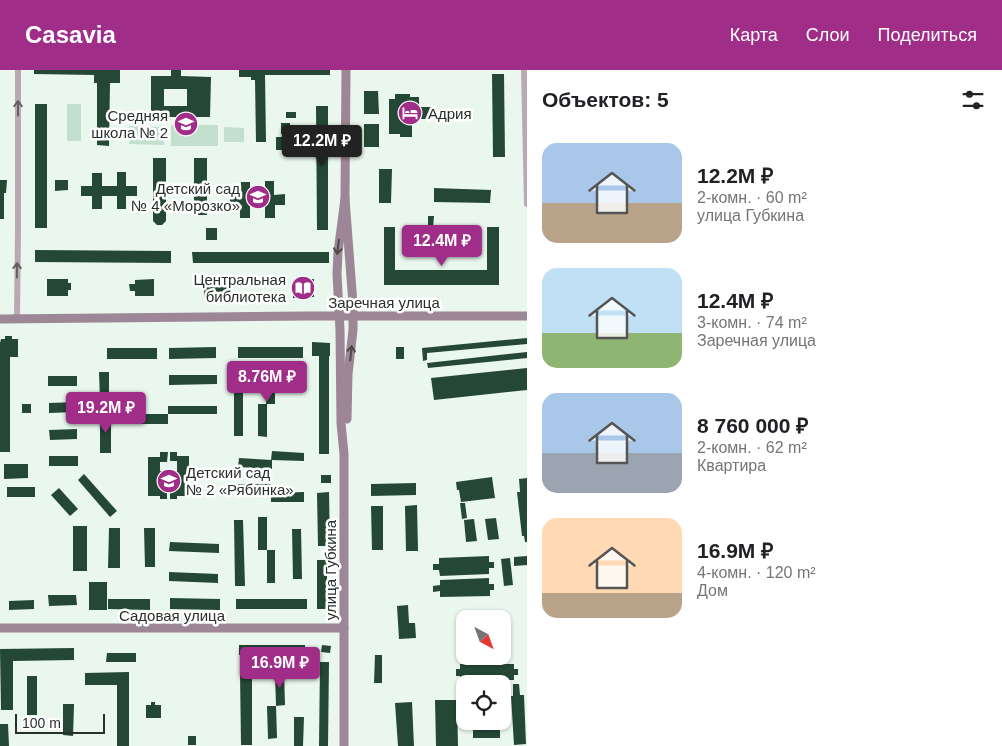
<!DOCTYPE html>
<html lang="ru">
<head>
<meta charset="utf-8">
<style>
	:root { --surface:#fff; --page:#f6f6f6; --text:#202124; --muted:#757577; --accent:#a02d87 }
	body { margin:0; font-family:Helvetica,sans-serif; background:var(--page); color:var(--text); height:100vh; display:flex; flex-direction:column; font-size:19px; white-space:nowrap }
	* { box-sizing:border-box; margin:0 }
	p { font-size:16px; color:var(--muted) }
	.icon { flex:none; width:28px; height:28px; fill:none; stroke:currentColor; stroke-width:2; stroke-linecap:round; stroke-linejoin:round }
	.map { position:relative; flex:1; overflow:hidden }
	.drawer { display:flex; flex-direction:column; background:var(--surface); width:475px }
	.drawer>* { flex:none }
	.needle { width:32px; rotate:139deg }
	.buttons { position:absolute; left:456px; top:540px; display:grid; gap:10px }
	.buttons a { display:grid; place-items:center; width:55px; height:55px; border-radius:10px; background:var(--surface); box-shadow:0 1px 4px #0004; font-size:25px }
	.scale { position:absolute; left:15px; bottom:12px; width:90px; box-sizing:border-box; padding-left:5px; border:2px solid #292f2b; border-top:0; font-size:14px; line-height:18px; white-space:nowrap; color:#292f2b; -webkit-text-stroke:4px #fff; paint-order:stroke }
	.price { position:absolute; translate:-50% -42px; padding:0 11px; border-radius:5px; background:var(--accent); color:#fff; font-size:16px; line-height:32px; filter:drop-shadow(0 1px 2px #0008) }
	.price::after { content:''; position:absolute; left:50%; top:30px; width:15px; height:11px; margin-left:-8px; background:inherit; clip-path:polygon(0 0,100% 0,50% 100%) }
	.price.selected { background:#222; color:#fff }
	ul { padding:0; list-style:none }
	li { display:flex; align-items:center; gap:15px; height:125px; padding:0 15px }
	li span { display:grid; place-items:center; flex:none; width:140px; height:100px; border-radius:15px; color:#555 }
	li>.icon { margin-inline-start:auto }
	span .icon { width:60px; height:60px; fill:#fffc; stroke-width:1 }
	li b { font-size:21px }
	h2 { display:flex; justify-content:space-between; align-items:center; height:60px; padding:0 15px; font-size:21px }
	header { display:flex; align-items:center; gap:30px; box-sizing:border-box; height:70px; padding:0 25px; background:var(--accent); color:#fff }
	header strong { font-size:24px }
	nav { display:flex; gap:28px; margin-inline-start:auto; font-size:18px }
	main { display:flex; flex:1; min-height:0 }
	.map>svg:first-child { display:block }
	.green { fill:#c3e0cf }
	.building { fill:#244835; fill-rule:evenodd }
	.lines { fill:none; stroke-linecap:round; stroke-linejoin:round }
	.street { stroke:#baa9b4; stroke-width:6 }
	.secondary { stroke:#9d8695; stroke-width:9 }
	.oneway { stroke:#636062 }
	.oneway2 { stroke:#4c494b }
	.labels { text-anchor:middle; dominant-baseline:central; stroke-width:5; stroke-linejoin:round; paint-order:stroke }
	.poi-label { font-size:15px; fill:#292f2b; stroke:#fff; text-anchor:end }
	.street-label { font-size:15px; fill:#292f2b; stroke:#fff }
</style>
</head>
<body>
<header>
<strong>Casavia</strong>
<nav><a>Карта</a><a>Слои</a><a>Поделиться</a></nav>
</header>
<main>
<div class="map">
<svg width="527" height="676" viewBox="0 0 527 676">
	<rect width="100%" height="100%" fill="#e9f7ef"/>
	<!-- green -->
	<g class="green">
		<rect x="67" y="34" width="14" height="37"/>
		<rect x="171" y="55" width="47" height="21"/>
		<path d="M129,56L165,57L164,75L129,74Z"/>
		<path d="M224,57L244,58V72H224Z"/>
		<rect x="420" y="164" width="40" height="16"/>
	</g>
	<!-- building -->
	<g class="building">
		<path d="M34,0H120V13H110L109,76L97,75V13H94V5L34,4Z"/>
		<path d="M171,0H181V6L211,7L210,47H151V6H171ZM164,19H187V36H164Z"/>
		<path d="M239,0H330V5H265L266,72H256L255,10H251V7H239Z"/>
		<path d="M492,4H504L505,87H493Z"/>
		<path d="M364,21H378L379,44H364Z"/>
		<path d="M395,24H410V27H419V37H431V49H412V67H400V64H389V29H395Z"/>
		<rect x="35" y="34" width="12" height="124"/>
		<path d="M316,36H328V160H317Z"/>
		<rect x="286" y="42" width="10" height="6"/>
		<rect x="281" y="53" width="9" height="11"/>
		<rect x="364" y="54" width="15" height="23"/>
		<rect x="276" y="67" width="10" height="13"/>
		<path d="M153,88H166V151L162,155H157L153,151Z"/>
		<rect x="194" y="88" width="13" height="57"/>
		<path d="M379,99H392L391,133H379Z"/>
		<path d="M117,102H126V116H137V126H126V139H117V126H102V139H92V126H81V116H92V103H102V116H117Z"/>
		<path d="M0,110H7L6,123H4V149H0Z"/>
		<path d="M55,110H68V120L55,121Z"/>
		<path d="M265,111H274V125L285,124V135H275V148H265V135H250V148H240V135H230V125H241V112H250V125H265Z"/>
		<path d="M434,118L491,120L490,133L434,132Z"/>
		<path d="M428,146H434L433,158H428Z"/>
		<path d="M384,157H395V200H487V157H499V215H384Z"/>
		<rect x="206" y="158" width="11" height="12"/>
		<path d="M35,180L171,181V193L35,192Z"/>
		<path d="M192,182H329V193H193Z"/>
		<path d="M47,209H68V213H71V220H68V226H47Z"/>
		<path d="M154,209V226H135V221H130L129,214H135V210Z"/>
		<path d="M314,209V227L293,228V210Z"/>
		<rect x="204" y="210" width="25" height="18"/>
		<path d="M5,266H12V269H18V287H10V382H0V273L1,269H5Z"/>
		<path d="M527,268V274L427,283V290L423,291L422,278Z"/>
		<path d="M312,272L330,273V286H329V384H319V286H312Z"/>
		<path d="M216,277V288L169,289V278Z"/>
		<rect x="238" y="277" width="65" height="11"/>
		<rect x="396" y="277" width="8" height="12"/>
		<rect x="107" y="278" width="50" height="11"/>
		<path d="M527,282V288L428,298L427,293Z"/>
		<path d="M527,298V320L434,330L431,308Z"/>
		<rect x="234" y="300" width="9" height="66"/>
		<path d="M266,300H275V334H267V367L258,366V334H266Z"/>
		<path d="M99,302H109V331H100Z"/>
		<path d="M169,305H217V314L169,315Z"/>
		<rect x="48" y="306" width="29" height="10"/>
		<path d="M77,332V342L49,343V333Z"/>
		<rect x="22" y="334" width="9" height="9"/>
		<rect x="168" y="336" width="49" height="8"/>
		<rect x="100" y="344" width="11" height="39"/>
		<rect x="120" y="344" width="48" height="10"/>
		<path d="M77,359V369L50,370L49,360Z"/>
		<path d="M272,381L304,383V391L271,390Z"/>
		<path d="M160,382H168L167,392H160V401H177V391H170V382H177V386H189V426H177V429H170V420H176V410H160V420H167V429H160V426H148V387H160Z"/>
		<rect x="49" y="386" width="29" height="10"/>
		<path d="M239,388L272,390V399L238,397Z"/>
		<path d="M4,394H28V408L4,409Z"/>
		<path d="M84,404L117,441L110,447L78,410Z"/>
		<rect x="321" y="405" width="10" height="8"/>
		<path d="M492,407L495,428L461,432L459,420H457L456,412Z"/>
		<path d="M527,408V472H525L524,466H522L517,422H520L519,409Z"/>
		<path d="M416,413V425L371,426V414Z"/>
		<path d="M238,414H271V423L304,422V432H271V424H238Z"/>
		<rect x="7" y="417" width="28" height="10"/>
		<path d="M59,418L78,439L70,446L51,425Z"/>
		<path d="M329,422L330,476H318L317,423Z"/>
		<path d="M460,433H465L467,448L462,449Z"/>
		<path d="M417,435L418,481H406L405,436Z"/>
		<path d="M371,436H383V480H372Z"/>
		<rect x="258" y="447" width="9" height="33"/>
		<path d="M496,448L499,469L488,470L485,449Z"/>
		<path d="M474,449L477,471L466,472L464,450Z"/>
		<path d="M234,450H243L245,516H235Z"/>
		<rect x="73" y="456" width="14" height="45"/>
		<path d="M109,458H120V498H108Z"/>
		<path d="M144,458H155V497H145Z"/>
		<path d="M292,459H301L302,509H293Z"/>
		<path d="M170,472L219,474V483L169,481Z"/>
		<rect x="267" y="480" width="8" height="33"/>
		<path d="M489,486V492H494V498H489V504L440,506L439,500H433V494H439V488Z"/>
		<path d="M527,486V495L514,496V487Z"/>
		<path d="M510,488L513,515L504,516L501,489Z"/>
		<rect x="317" y="490" width="10" height="49"/>
		<path d="M169,502L218,504V513L169,511Z"/>
		<path d="M489,508V514H494V520H490V526L440,527V521L433,522V516L440,515V510Z"/>
		<rect x="89" y="512" width="18" height="28"/>
		<path d="M48,525H76L77,535L49,536Z"/>
		<path d="M170,528L220,529V540L170,539Z"/>
		<path d="M108,529H150V540L108,539Z"/>
		<rect x="236" y="529" width="71" height="10"/>
		<path d="M34,530V539L9,540V531Z"/>
		<path d="M408,535L409,553H415L416,568L399,569L397,536Z"/>
		<path d="M239,575H305V584L239,585Z"/>
		<path d="M322,575L331,576L330,583L321,582Z"/>
		<path d="M74,578V590L13,591V640H1L0,579Z"/>
		<path d="M107,583H136V592H106Z"/>
		<path d="M375,585H382V613H374Z"/>
		<path d="M320,592H329L328,676H319Z"/>
		<path d="M460,594H514V599H518V605H514V610H460V606H456V599H460Z"/>
		<path d="M129,602V676H117V615H85V603Z"/>
		<path d="M252,602V675H241L240,603Z"/>
		<path d="M275,603H284L285,635L276,636Z"/>
		<rect x="27" y="606" width="10" height="39"/>
		<path d="M513,614H519L520,625H524L526,674L514,675L511,626H513Z"/>
		<path d="M435,630H457L458,676H436Z"/>
		<path d="M151,632H155V635H161V648H146V635H151Z"/>
		<path d="M412,632L414,676H398L395,633Z"/>
		<path d="M63,634H74L73,666L63,665Z"/>
		<path d="M267,636H276L277,668L268,669Z"/>
		<path d="M294,647H304L303,676H294Z"/>
		<path d="M0,654H8L9,676H0Z"/>
		<rect x="473" y="654" width="27" height="14"/>
		<rect x="188" y="666" width="8" height="9"/>
	</g>
	<g class="lines">
		<!-- street -->
		<g class="street">
			<path d="M524,0L527,134"/>
			<path d="M17,249L18,161V0"/>
		</g>
		<!-- secondary -->
		<g class="secondary">
			<path d="M346,0L345,129L353,234V260L348,304L347,349"/>
			<path d="M0,249L307,246H527"/>
			<path d="M0,558H344"/>
			<path d="M344,676V384L341,353L340,260L337,204L338,182L345,129"/>
		</g>
	</g>
	<!-- one-way arrows -->
	<defs><path id="oneway-shaft" d="M-6 0H5M1.5-3L5.5 0L1.5 3" fill="none" stroke-width="1.6" stroke-linecap="round" stroke-linejoin="round" transform="scale(1.25)"/></defs>
	<g class="oneway">
		<use href="#oneway-shaft" transform="translate(18 38) rotate(-90)"/>
		<use href="#oneway-shaft" transform="translate(17 200) rotate(-89)"/>
	</g>
	<g class="oneway2">
		<use href="#oneway-shaft" transform="translate(338 177) rotate(97)"/>
		<use href="#oneway-shaft" transform="translate(351 283) rotate(-84)"/>
	</g>
	<!-- icons -->
	<defs>
		<g id="hotel-disc" transform="scale(1.25)"><circle r="9.5" fill="#a02d87" stroke="#fff"/><path d="M-6-4.5h1.5V1H6V5H4.5V3h-9V5H-6ZM-4 0a1.8 1.8 0 1 1 3.6 0ZM.5 0V-2.5h3Q6-2.5 6 0Z" fill="#fff"/></g>
		<g id="school-disc" transform="scale(1.25)"><circle r="9.5" fill="#a02d87" stroke="#fff"/><path d="M0-5L7-2L0 1L-7-2ZM-4 1L0 2.5L4 1V4Q0 6-4 4Z" fill="#fff"/></g>
		<g id="library-disc" transform="scale(1.25)"><circle r="9.5" fill="#a02d87" stroke="#fff"/><path d="M-6-4Q-3-5.5-.7-3.5V5Q-3 3-6 4ZM6-4Q3-5.5 .7-3.5V5Q3 3 6 4Z" fill="#fff"/></g>
	</defs>
	<g fill-rule="evenodd">
		<use href="#hotel-disc" x="410" y="43"/>
		<use href="#school-disc" x="186" y="54"/>
		<use href="#school-disc" x="258" y="127"/>
		<use href="#library-disc" x="303" y="218"/>
		<use href="#school-disc" x="169" y="411"/>
	</g>
	<g class="labels">
		<!-- poi labels -->
		<g class="poi-label">
			<text x="428" y="43" text-anchor="start">Адрия</text>
			<text x="168" y="45">Средняя<tspan x="168" dy="17">школа № 2</tspan></text>
			<text x="240" y="118">Детский сад<tspan x="240" dy="17">№ 4 «Морозко»</tspan></text>
			<text x="286" y="209">Центральная<tspan x="286" dy="17">библиотека</tspan></text>
			<text x="186" y="402" text-anchor="start">Детский сад<tspan x="186" dy="17">№ 2 «Рябинка»</tspan></text>
		</g>
		<!-- street labels -->
		<g class="street-label">
			<text x="384" y="232">Заречная улица</text>
			<text transform="translate(330 500) rotate(-90)">улица Губкина</text>
			<text x="172" y="545">Садовая улица</text>
		</g>
	</g>
</svg>
<div class="buttons">
<a><svg class="needle" viewBox="-14 -14 28 28"><path d="M0-13l5 13h-10z" fill="#e53935"/><path d="M0 13l5-13h-10z" fill="#757577"/></svg></a>
<a><svg class="icon" aria-label="locate" viewBox="0 0 24 24"><circle cx="12" cy="12" r="6"/><path d="M12 2v4M12 18v4M2 12h4M18 12h4"/></svg></a>
</div>
<div class="scale">100 m</div>
<b class="price selected" style="left:322px;top:97px">12.2M ₽</b>
<b class="price" style="left:442px;top:197px">12.4M ₽</b>
<b class="price" style="left:267px;top:333px">8.76M ₽</b>
<b class="price" style="left:106px;top:364px">19.2M ₽</b>
<b class="price" style="left:280px;top:619px">16.9M ₽</b>
</div>
<section class="drawer">
<h2>Объектов: 5<svg class="icon" aria-label="filters" viewBox="0 0 24 24"><path d="M4 7h16M4 17h16"/><circle cx="9" cy="7" r="2"/><circle cx="15" cy="17" r="2"/></svg></h2>
<ul>
<li><span style="background:linear-gradient(#a9c7e8 60%,#b9a48a 0)"><svg class="icon" aria-label="home" viewBox="0 0 24 24"><path d="M3 11l9-7 9 7M6 9v11h12V9"/></svg></span><div><b>12.2M ₽</b><p>2-комн. · 60 m²</p><p>улица Губкина</p></div></li>
<li><span style="background:linear-gradient(#bfe0f5 65%,#8fb573 0)"><svg class="icon" aria-label="home" viewBox="0 0 24 24"><path d="M3 11l9-7 9 7M6 9v11h12V9"/></svg></span><div><b>12.4M ₽</b><p>3-комн. · 74 m²</p><p>Заречная улица</p></div></li>
<li><span style="background:linear-gradient(#a9c7e8 60%,#9aa5b1 0)"><svg class="icon" aria-label="home" viewBox="0 0 24 24"><path d="M3 11l9-7 9 7M6 9v11h12V9"/></svg></span><div><b>8 760 000 ₽</b><p>2-комн. · 62 m²</p><p>Квартира</p></div></li>
<li><span style="background:linear-gradient(#ffd9b3 75%,#b9a48a 0)"><svg class="icon" aria-label="home" viewBox="0 0 24 24"><path d="M3 11l9-7 9 7M6 9v11h12V9"/></svg></span><div><b>16.9M ₽</b><p>4-комн. · 120 m²</p><p>Дом</p></div></li>
</ul>
</section>
</main>
</body>
</html>
